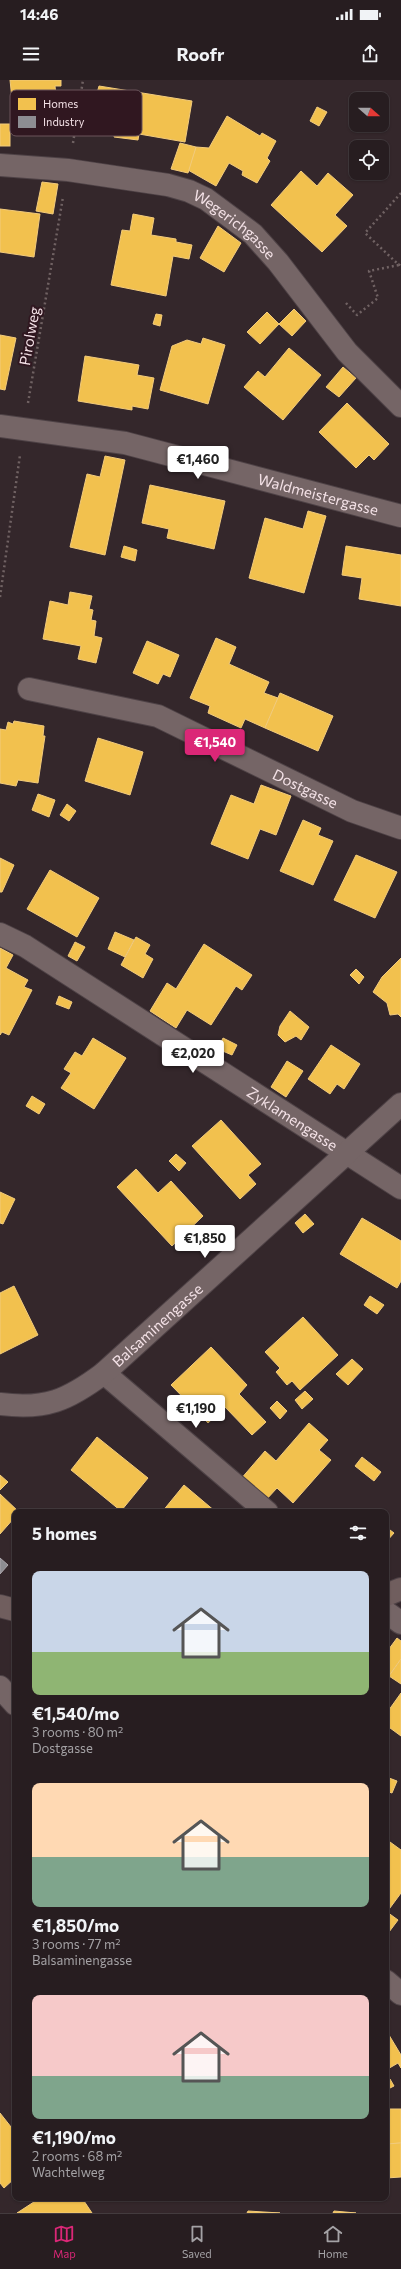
<!DOCTYPE html>
<html lang="en">
<head>
<meta charset="utf-8">
<style>
	:root { --surface:#271d20; --page:#2f2629; --text:#f1f3f6; --muted:#a4a2a5; --line:#433b3e; --accent:#db2777 }
	body { margin:0; font-family:Commissioner,sans-serif; background:var(--page); color:var(--text); height:100vh; display:flex; flex-direction:column; font-size:15px; white-space:nowrap }
	* { box-sizing:border-box; margin:0 }
	p { font-size:13px; color:var(--muted) }
	.icon { flex:none; width:22px; height:22px; fill:none; stroke:currentColor; stroke-width:2; stroke-linecap:round; stroke-linejoin:round }
	.map { position:relative; flex:1; overflow:hidden }
	.details { position:absolute; left:12px; top:1429px; width:377px; height:692px; display:flex; flex-direction:column; background:var(--surface); border-radius:8px; box-shadow:0 1px 3px #0004,0 0 0 1px var(--line) }
	.details>* { flex:none }
	.needle { width:26px; rotate:111deg }
	.buttons { position:absolute; left:349px; top:12px; display:grid; gap:8px }
	.buttons a { display:grid; place-items:center; width:40px; height:40px; border-radius:8px; background:var(--surface); box-shadow:0 1px 3px #0004,0 0 0 1px var(--line); font-size:20px }
	.price { position:absolute; translate:-50% -34px; padding:0 9px; border-radius:4px; background:#fff; color:#222; font-size:13px; line-height:26px; filter:drop-shadow(0 1px 2px #0008) }
	.price::after { content:''; position:absolute; left:50%; top:24px; width:12px; height:9px; margin-left:-6px; background:inherit; clip-path:polygon(0 0,100% 0,50% 100%) }
	.price.selected { background:var(--accent); color:#fff }
	ul { padding:0; list-style:none }
	li { display:grid; align-content:center; gap:8px; height:212px; padding:0 20px }
	li span { display:grid; place-items:center; height:124px; border-radius:8px; color:#555 }
	li>.icon { margin-inline-start:auto }
	span .icon { width:72px; height:72px; fill:#fffc; stroke-width:1 }
	li b { font-size:17px }
	h2 { display:flex; justify-content:space-between; align-items:center; height:48px; padding:0 20px; font-size:17px }
	.status { display:flex; justify-content:space-between; align-items:center; height:28px; padding:0 20px; background:var(--surface); direction:ltr }
	.status svg { height:11px; fill:currentColor }
	header { display:flex; justify-content:space-between; align-items:center; height:52px; padding:0 20px; background:var(--surface); font-size:18px; font-weight:700 }
	.dock { display:flex; justify-content:space-around; align-items:center; height:56px; border-top:1px solid var(--line); background:var(--surface); font-size:11px; color:var(--muted) }
	.dock a { display:grid; justify-items:center; gap:2px }
	.dock .selected { color:var(--accent) }
	.map>svg:first-child { display:block }
	.homes { fill:#f2c14e; stroke:#f2cb7c }
	.industry { fill:#8d8d92; stroke:#aca6ab }
	.lines { fill:none; stroke-linecap:round; stroke-linejoin:round }
	.street-casing { stroke:#4e4246; stroke-width:24 }
	.secondary-casing { stroke:#4e4246; stroke-width:24 }
	.path { stroke:#706263; stroke-width:2.5; stroke-dasharray:2 3; stroke-linecap:butt }
	.street { stroke:#756566; stroke-width:22 }
	.secondary { stroke:#705e5e; stroke-width:22 }
	.labels { text-anchor:middle; dominant-baseline:central; stroke-width:4; stroke-linejoin:round; paint-order:stroke }
	.street-label { font-size:15px; fill:#f3e1e6; stroke:#301720 }
	.key { fill:#301720; stroke:#6a545b; stroke-width:1 }
	.key-label { font-size:11px; fill:#f3e1e6 }
</style>
</head>
<body>
<div class="status"><b>14:46</b><svg viewBox="0 0 49 12"><path d="M0 12V9h3v3zM5 12V6h3v6zM10 12V3h3v9zM15 12V0h3v12zM26 1h20v11H26zM47 4h2v5h-2z"/></svg></div>
<header><svg class="icon" aria-label="menu" viewBox="0 0 24 24"><path d="M4 6h16M4 12h16M4 18h16"/></svg>Roofr<svg class="icon" aria-label="share" viewBox="0 0 24 24"><path d="M12 15V3M7 8l5-5 5 5M5 13v7h14v-7"/></svg></header>
<div class="map">
<svg width="401" height="2133" viewBox="0 0 401 2133">
	<rect width="100%" height="100%" fill="#34272b"/>
	<!-- homes -->
	<g class="homes">
		<path d="M10,0H61V6H55L57,25L34,27L35,33L25,34V27L13,29Z"/>
		<path d="M99,6L192,21L185,62L139,54L138,60L114,57L115,50L94,47L93,27Z"/>
		<path d="M317,27L327,32L319,46L310,41Z"/>
		<path d="M227,36L260,56L262,53L276,61L267,78L270,81L257,103L242,95L243,91L229,83L216,106L188,90L196,67L209,68Z"/>
		<rect x="0" y="44" width="10" height="22"/>
		<path d="M180,63L196,67L188,93L171,89Z"/>
		<path d="M301,91L317,106L328,93L353,115L335,135L347,146L322,172L271,125Z"/>
		<path d="M42,102L58,104L53,134L36,131Z"/>
		<path d="M0,129L40,134L34,177L0,172Z"/>
		<path d="M133,134L154,138L151,155L176,159V162L192,165L189,179L173,176L166,216L111,205L122,150L130,151Z"/>
		<path d="M218,146L241,163L224,192L200,178Z"/>
		<path d="M294,229L306,241L292,256L279,244Z"/>
		<path d="M267,232L279,244L260,264L247,252Z"/>
		<path d="M156,234L162,235L160,246L153,244Z"/>
		<path d="M0,255L16,258L5,310L0,309Z"/>
		<path d="M203,258L225,265L208,324L160,310L172,266L187,260L201,264Z"/>
		<path d="M289,268L321,295L283,340L244,307L258,291L265,297Z"/>
		<path d="M85,276L139,285L137,295L154,298L148,329L132,326V330L78,321Z"/>
		<path d="M343,287L356,298L339,317L326,307Z"/>
		<path d="M347,323L389,364L374,380L369,375L356,388L319,352Z"/>
		<path d="M105,376L125,380L105,475L70,467L87,394L100,397Z"/>
		<path d="M150,405L225,421L214,469L167,458L169,449L142,443Z"/>
		<path d="M308,431L326,436L304,513L249,498L265,438L303,449Z"/>
		<path d="M124,466L137,470L135,481L121,477Z"/>
		<path d="M346,466L401,475V526L359,519L362,498L342,495Z"/>
		<path d="M70,512L92,516L89,529L93,530L91,540L96,541L94,556L102,558L96,583L78,579L81,566L43,559L50,521L68,525Z"/>
		<path d="M216,558L236,567L229,584L269,602L264,613L278,618L265,648L245,639L241,648L208,633L210,626L190,618Z"/>
		<path d="M147,561L179,575L170,597L163,594L158,604L133,593Z"/>
		<path d="M280,613L333,636L318,671L265,648Z"/>
		<path d="M14,641L44,646L43,656H45L38,703L18,700L16,706L0,703V649L6,650L8,642L13,644Z"/>
		<path d="M98,658L143,672L130,715L85,701Z"/>
		<path d="M261,705L291,716L276,755L260,749L248,779L211,764L231,715L254,724Z"/>
		<path d="M38,714L55,720L49,737L32,730Z"/>
		<path d="M67,724L76,731L69,741L60,735Z"/>
		<path d="M303,740L321,748L318,755L333,761L313,805L280,791Z"/>
		<path d="M356,775L397,792L375,838L334,820Z"/>
		<path d="M0,778L14,785L2,812H0Z"/>
		<path d="M50,790L99,818L77,857L27,829Z"/>
		<path d="M115,852L134,860L125,877L108,869Z"/>
		<path d="M136,857L150,865L145,874L153,879L143,898L121,885Z"/>
		<path d="M75,862L85,867L77,881L68,876Z"/>
		<path d="M204,864L252,895L242,910L236,906L211,945L187,930L176,948L150,931L167,903L176,909Z"/>
		<path d="M0,868L13,875L6,888L28,900L24,907L32,910L9,955L2,952L0,955Z"/>
		<path d="M401,878V937L398,934L390,935L387,923L373,912L382,897Z"/>
		<path d="M356,889L364,897L359,904L350,895Z"/>
		<path d="M59,916L72,922L69,929L56,924Z"/>
		<path d="M290,931L309,947L301,960L296,956L285,962L278,955L280,946Z"/>
		<path d="M93,958L126,978L94,1029L61,1008L71,993L64,989L75,972L82,976Z"/>
		<path d="M223,958L237,965L232,975L218,969Z"/>
		<path d="M331,965L360,984L344,1009L337,1004L330,1014L308,999Z"/>
		<path d="M287,981L303,991L286,1017L271,1007Z"/>
		<path d="M32,1016L45,1024L39,1034L26,1026Z"/>
		<path d="M221,1040L261,1084L248,1095L256,1104L240,1119L192,1066Z"/>
		<path d="M176,1074L186,1083L179,1091L169,1081Z"/>
		<path d="M136,1089L158,1113L171,1101L203,1136L172,1166L117,1107Z"/>
		<path d="M0,1112L15,1119L3,1144L0,1143Z"/>
		<path d="M305,1134L314,1144L303,1153L295,1143Z"/>
		<path d="M362,1138L401,1161V1201L397,1208L340,1174Z"/>
		<path d="M14,1206L38,1255L0,1274V1213Z"/>
		<path d="M370,1216L384,1225L377,1234L364,1225Z"/>
		<path d="M303,1237L338,1275L300,1310L292,1301L287,1305L276,1292L280,1288L265,1272Z"/>
		<path d="M211,1267L247,1305L239,1314L266,1342L252,1355L225,1327L208,1343L171,1305Z"/>
		<path d="M352,1279L363,1289L348,1305L336,1294Z"/>
		<path d="M305,1311L313,1319L302,1329L295,1320Z"/>
		<path d="M277,1321L287,1331L280,1339L270,1328Z"/>
		<path d="M309,1343L328,1360L319,1370L331,1380L293,1423L277,1408L265,1421L240,1400L265,1371L276,1381Z"/>
		<path d="M97,1357L148,1398L121,1431L71,1390Z"/>
		<path d="M362,1377L381,1392L374,1401L355,1386Z"/>
		<path d="M0,1395L8,1402L0,1410Z"/>
		<path d="M184,1405L216,1432H162Z"/>
		<path d="M0,1414L19,1432H15V1437L0,1454Z"/>
		<path d="M386,1447L394,1453L386,1462Z"/>
		<path d="M397,1558L401,1561V1579L386,1600V1573Z"/>
		<path d="M401,1579V1604L389,1596Z"/>
		<path d="M401,1613V1656L386,1645V1634Z"/>
		<path d="M389,1698L397,1701L392,1713L386,1711Z"/>
		<path d="M390,1762L401,1770V1813L387,1832L398,1840L386,1856V1768Z"/>
		<path d="M386,1950L401,1975V1988L398,1983L386,1990Z"/>
		<path d="M390,1999L394,2006L386,2010V2000Z"/>
		<path d="M386,2029H401V2063L386,2064Z"/>
		<path d="M0,2033L15,2052V2098L4,2108L0,2103Z"/>
		<path d="M401,2063V2097L386,2098V2064Z"/>
		<path d="M40,2118H82L92,2133H17Z"/>
		<path d="M248,2131L280,2133H247Z"/>
		<path d="M334,2131L356,2133H333Z"/>
	</g>
	<!-- industry -->
	<path class="industry" d="M0,1478L8,1485L0,1494Z"/>
	<g class="lines">
		<!-- street casing -->
		<g class="street-casing">
			<g id="street">
				<path id="s1" d="M0,85L68,90L168,105L189,111L206,119L253,154L278,182L347,272L401,326"/>
				<path id="s2" d="M0,346L125,363L401,436"/>
				<path id="s3" d="M29,609L158,636L352,731L401,748"/>
				<path id="s4" d="M0,854L25,866L401,1108"/>
				<path d="M104,1293L267,1432"/>
				<path id="s5" d="M0,1324C46,1330 68,1320 104,1293L401,1024"/>
				<path d="M386,1532L401,1543"/>
				<path d="M0,1607L15,1624"/>
				<path d="M386,1901L401,1914"/>
			</g>
		</g>
		<!-- secondary casing -->
		<g class="secondary-casing">
			<g id="secondary">
				<path d="M386,1515L401,1509"/>
				<path d="M0,1526L15,1530"/>
			</g>
		</g>
		<!-- path -->
		<g class="path">
			<path d="M73,63L83,0"/>
			<path d="M401,113L365,153L399,185L401,182"/>
			<path d="M346,223L357,235L378,218L369,191L399,185"/>
			<path d="M28,323L63,117"/>
			<path d="M0,517L20,375"/>
		</g>
		<!-- street -->
		<use href="#street" class="street"/>
		<!-- secondary -->
		<use href="#secondary" class="secondary"/>
	</g>
	<g class="labels">
		<!-- street labels -->
		<g class="street-label">
			<text stroke="none"><textPath href="#s1" startOffset="248">Wegerichgasse</textPath></text>
			<text transform="translate(29 256) rotate(-80)">Pirolweg</text>
			<text stroke="none"><textPath href="#s2" startOffset="326">Waldmeistergasse</textPath></text>
			<text stroke="none"><textPath href="#s3" startOffset="296">Dostgasse</textPath></text>
			<text stroke="none"><textPath href="#s4" startOffset="346">Zyklamengasse</textPath></text>
			<text stroke="none"><textPath href="#s5" startOffset="184">Balsaminengasse</textPath></text>
		</g>
	</g>
	<!-- legend -->
	<rect x="10" y="10" width="132" height="46" rx="6" class="key"/>
	<rect x="18" y="18" width="18" height="12" fill="#f2c14e"/>
	<rect x="18" y="36" width="18" height="12" fill="#8d8d92"/>
	<g class="key-label">
		<text x="43" y="28">Homes</text>
		<text x="43" y="46">Industry</text>
	</g>
</svg>
<div class="buttons">
<a><svg class="needle" viewBox="-14 -14 28 28"><path d="M0-13l5 13h-10z" fill="#e53935"/><path d="M0 13l5-13h-10z" fill="#a4a2a5"/></svg></a>
<a><svg class="icon" aria-label="locate" viewBox="0 0 24 24"><circle cx="12" cy="12" r="6"/><path d="M12 2v4M12 18v4M2 12h4M18 12h4"/></svg></a>
</div>
<b class="price" style="left:198px;top:400px">€1,460</b>
<b class="price selected" style="left:215px;top:683px">€1,540</b>
<b class="price" style="left:193px;top:994px">€2,020</b>
<b class="price" style="left:205px;top:1179px">€1,850</b>
<b class="price" style="left:196px;top:1349px">€1,190</b>
<section class="details">
<h2>5 homes<svg class="icon" aria-label="filters" viewBox="0 0 24 24"><path d="M4 7h16M4 17h16"/><circle cx="9" cy="7" r="2"/><circle cx="15" cy="17" r="2"/></svg></h2>
<ul>
<li><span style="background:linear-gradient(#c9d6e8 65%,#8fb573 0)"><svg class="icon" aria-label="home" viewBox="0 0 24 24"><path d="M3 11l9-7 9 7M6 9v11h12V9"/></svg></span><div><b>€1,540/mo</b><p>3 rooms · 80 m²</p><p>Dostgasse</p></div></li>
<li><span style="background:linear-gradient(#ffd9b3 60%,#7fa58c 0)"><svg class="icon" aria-label="home" viewBox="0 0 24 24"><path d="M3 11l9-7 9 7M6 9v11h12V9"/></svg></span><div><b>€1,850/mo</b><p>3 rooms · 77 m²</p><p>Balsaminengasse</p></div></li>
<li><span style="background:linear-gradient(#f6c9c9 65%,#7fa58c 0)"><svg class="icon" aria-label="home" viewBox="0 0 24 24"><path d="M3 11l9-7 9 7M6 9v11h12V9"/></svg></span><div><b>€1,190/mo</b><p>2 rooms · 68 m²</p><p>Wachtelweg</p></div></li>
</ul>
</section>
</div>
<nav class="dock">
<a class="selected"><svg class="icon" aria-label="map" viewBox="0 0 24 24"><path d="M3 6l6-2 6 2 6-2v14l-6 2-6-2-6 2zM9 4v14M15 6v14"/></svg>Map</a>
<a><svg class="icon" aria-label="saved" viewBox="0 0 24 24"><path d="M7 4h10v16l-5-4-5 4z"/></svg>Saved</a>
<a><svg class="icon" aria-label="home" viewBox="0 0 24 24"><path d="M3 11l9-7 9 7M6 9v11h12V9"/></svg>Home</a>
</nav>
</body>
</html>
